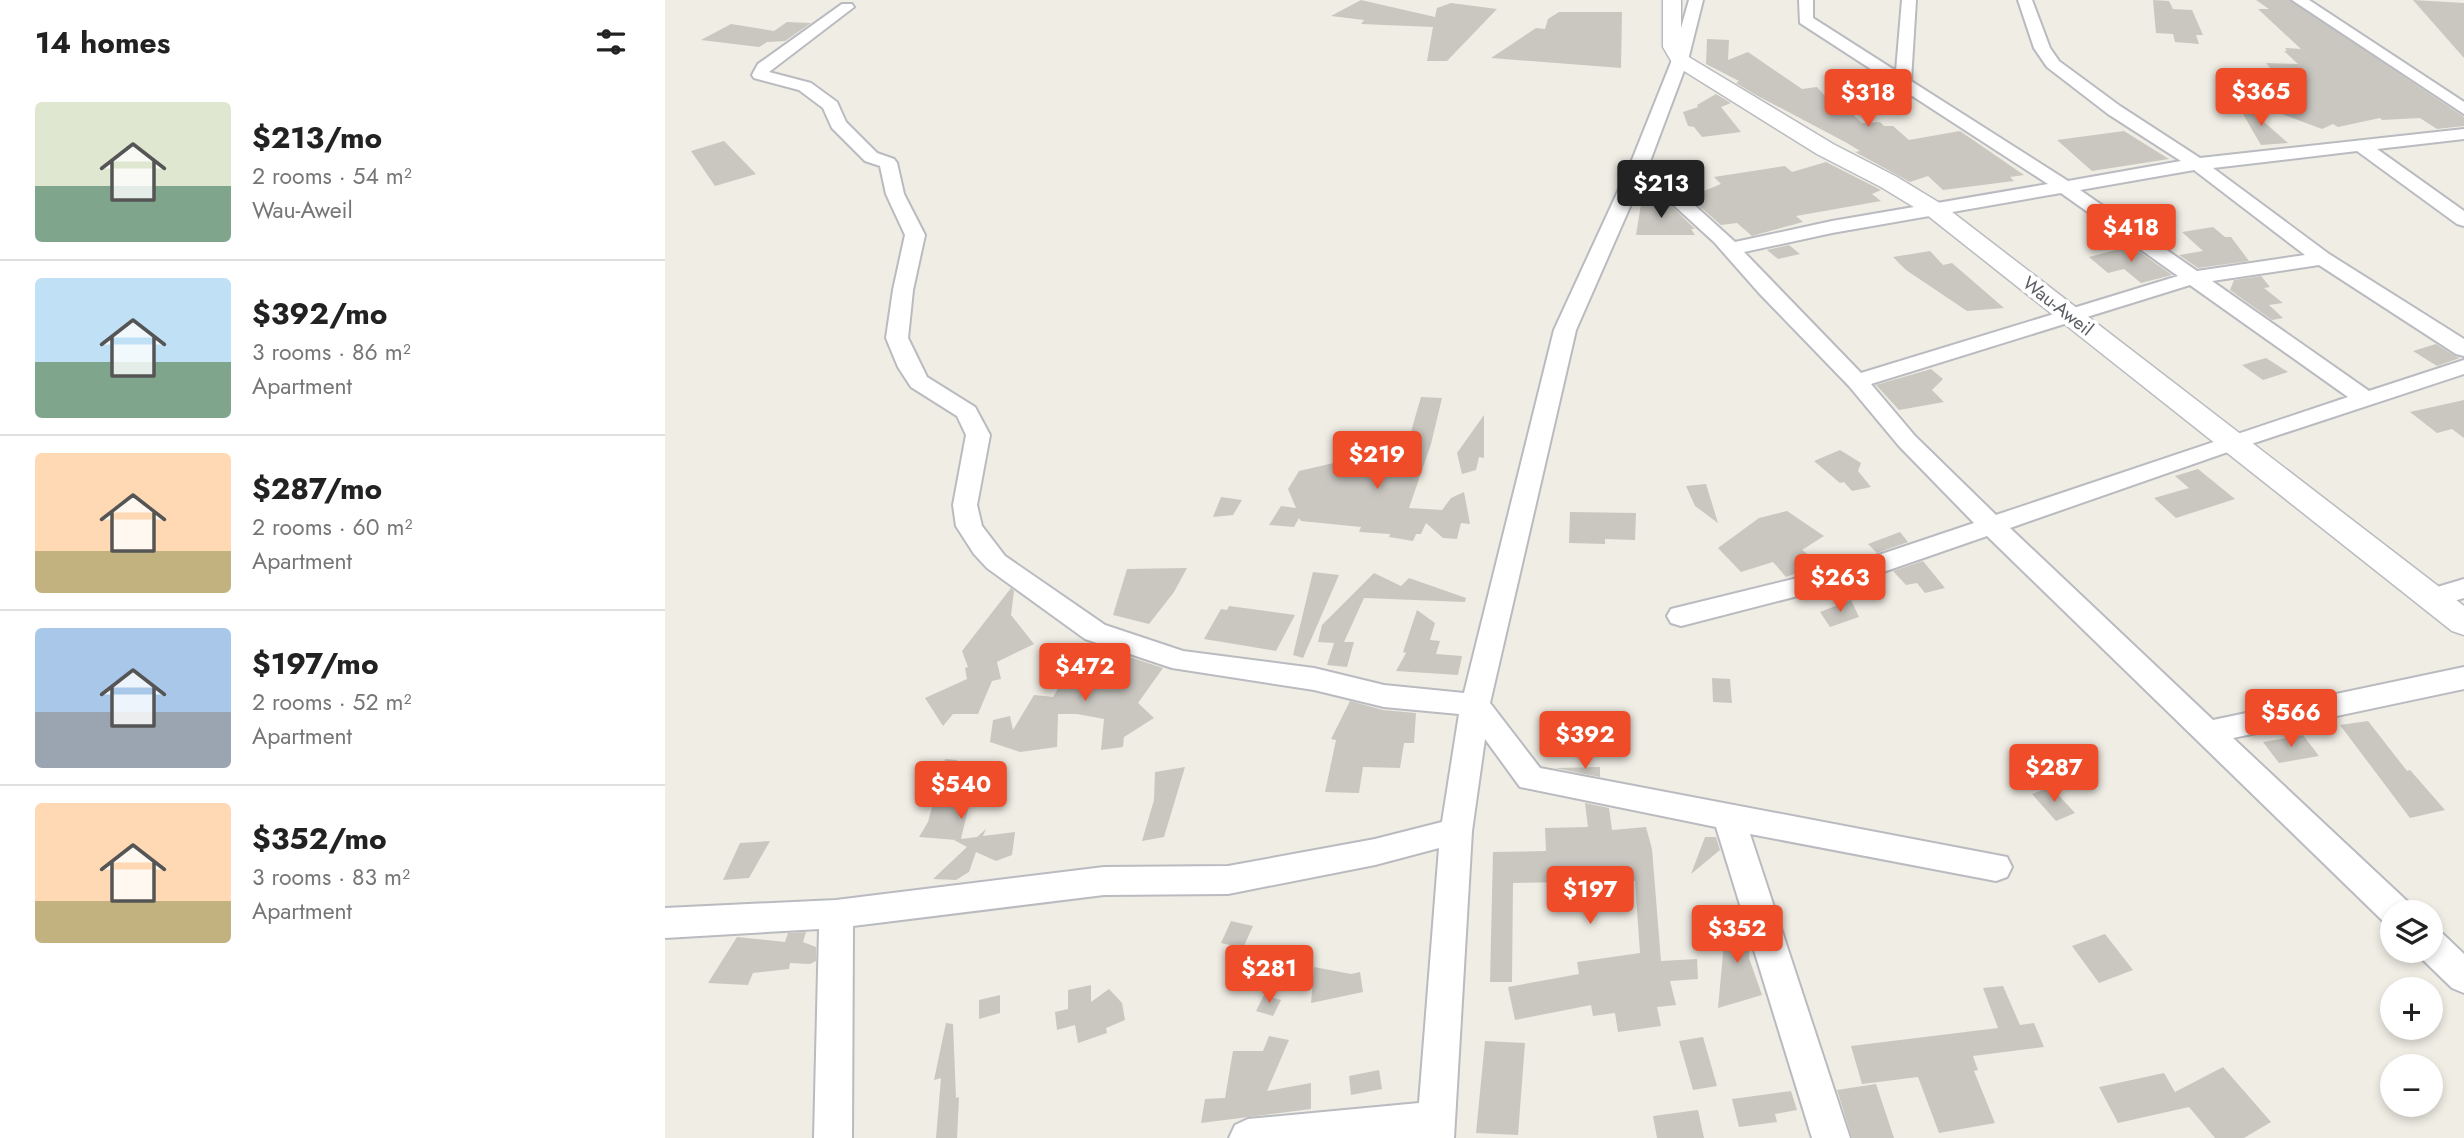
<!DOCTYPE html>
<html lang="en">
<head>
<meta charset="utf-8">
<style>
	:root { --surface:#fff; --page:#f6f6f6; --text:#222; --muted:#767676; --line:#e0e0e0; --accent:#ef4c29 }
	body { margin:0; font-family:Jost,sans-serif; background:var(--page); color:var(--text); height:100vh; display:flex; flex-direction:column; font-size:26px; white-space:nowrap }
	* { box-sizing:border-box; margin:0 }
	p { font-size:23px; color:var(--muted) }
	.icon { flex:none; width:38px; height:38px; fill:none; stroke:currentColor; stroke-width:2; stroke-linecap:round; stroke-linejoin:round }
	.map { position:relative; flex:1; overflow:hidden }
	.sheet { display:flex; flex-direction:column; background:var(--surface); width:665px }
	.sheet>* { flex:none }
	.controls { position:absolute; left:1715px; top:900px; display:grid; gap:14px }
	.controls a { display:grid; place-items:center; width:63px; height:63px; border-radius:50%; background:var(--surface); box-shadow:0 4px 10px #0003; font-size:35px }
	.price { position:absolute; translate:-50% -60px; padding:0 16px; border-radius:7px; background:var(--accent); color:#fff; font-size:23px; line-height:46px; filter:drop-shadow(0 2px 4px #0008) }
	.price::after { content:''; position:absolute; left:50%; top:42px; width:21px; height:16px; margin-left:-10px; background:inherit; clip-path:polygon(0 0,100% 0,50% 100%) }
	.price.selected { background:#222; color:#fff }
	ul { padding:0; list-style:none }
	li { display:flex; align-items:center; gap:21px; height:175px; padding:0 35px }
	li+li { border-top:2px solid var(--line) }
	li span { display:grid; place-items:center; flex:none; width:196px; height:140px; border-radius:7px; color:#555 }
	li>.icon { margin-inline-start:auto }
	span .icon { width:84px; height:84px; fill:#fffc; stroke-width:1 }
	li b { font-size:30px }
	h2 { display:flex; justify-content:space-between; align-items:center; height:84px; padding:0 35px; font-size:30px }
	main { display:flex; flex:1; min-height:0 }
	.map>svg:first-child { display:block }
	.building { fill:#cac7c1 }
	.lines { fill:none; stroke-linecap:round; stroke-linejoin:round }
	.minor-casing { stroke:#b9bbc0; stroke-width:4 }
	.tertiary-casing { stroke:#b9bbc0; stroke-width:3 }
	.minor { fill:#fff; fill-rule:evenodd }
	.tertiary { fill:#fff; fill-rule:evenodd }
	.labels { text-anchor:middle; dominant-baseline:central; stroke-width:7; stroke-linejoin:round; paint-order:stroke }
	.street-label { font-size:19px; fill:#5c5f65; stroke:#fff }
</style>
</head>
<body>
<main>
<section class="sheet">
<h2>14 homes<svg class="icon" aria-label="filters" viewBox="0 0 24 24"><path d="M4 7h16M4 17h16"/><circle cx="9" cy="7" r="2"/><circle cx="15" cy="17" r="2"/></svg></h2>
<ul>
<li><span style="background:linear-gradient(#dfe7d0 60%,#7fa58c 0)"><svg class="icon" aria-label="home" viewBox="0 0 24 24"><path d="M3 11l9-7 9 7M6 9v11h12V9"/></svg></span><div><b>$213/mo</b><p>2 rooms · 54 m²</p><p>Wau-Aweil</p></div></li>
<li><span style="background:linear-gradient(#bfe0f5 60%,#7fa58c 0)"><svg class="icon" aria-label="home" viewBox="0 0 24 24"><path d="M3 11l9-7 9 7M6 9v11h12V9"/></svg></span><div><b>$392/mo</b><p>3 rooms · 86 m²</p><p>Apartment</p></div></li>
<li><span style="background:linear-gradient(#ffd9b3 70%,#c2b280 0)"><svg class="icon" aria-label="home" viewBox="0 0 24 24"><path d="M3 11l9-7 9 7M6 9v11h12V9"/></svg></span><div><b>$287/mo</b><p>2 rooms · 60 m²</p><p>Apartment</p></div></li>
<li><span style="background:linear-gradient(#a9c7e8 60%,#9aa5b1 0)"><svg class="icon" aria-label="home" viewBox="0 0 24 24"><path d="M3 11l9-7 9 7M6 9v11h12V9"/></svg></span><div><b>$197/mo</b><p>2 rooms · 52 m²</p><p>Apartment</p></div></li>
<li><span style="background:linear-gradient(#ffd9b3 70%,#c2b280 0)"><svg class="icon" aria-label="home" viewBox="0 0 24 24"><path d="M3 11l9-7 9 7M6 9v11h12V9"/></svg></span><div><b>$352/mo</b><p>3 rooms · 83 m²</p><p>Apartment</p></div></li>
</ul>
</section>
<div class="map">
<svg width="1799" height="1138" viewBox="0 0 1799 1138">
	<rect width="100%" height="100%" fill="#efede4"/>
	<!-- building -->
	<g class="building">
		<path d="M696,0L770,17L772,8L786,3L832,9L782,61H762L768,27L696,24L699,20L666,16Z"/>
		<path d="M1488,0L1504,1L1508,9L1527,10L1538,35H1531L1534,44L1510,42L1508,34L1491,33Z"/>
		<path d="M1591,0H1625L1799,117V126L1772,129L1755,118L1717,120L1715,118L1673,127L1668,124L1657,129L1550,89L1613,78L1601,63L1633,64L1619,51H1622L1620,48L1636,49L1593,9H1604Z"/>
		<path d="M1748,0L1799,3V58Z"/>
		<path d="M894,12H957L956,68L826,58L871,28L880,29L883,19Z"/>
		<path d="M122,22L146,23L120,41L102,42L94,47L36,40L66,24L109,31Z"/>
		<path d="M1042,39L1064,40L1063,60L1083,52L1137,89L1152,87L1159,95L1177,104L1197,123L1215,122L1219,126H1228L1244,140L1295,131L1359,175L1345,177L1349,181L1278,190L1263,176L1245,182L1190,152L1195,151L1182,143L1091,95L1071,83L1074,81L1041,64Z"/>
		<path d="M1051,94L1066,103L1056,107L1076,132L1037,137L1029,127L1023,126L1018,112L1033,107L1032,105Z"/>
		<path d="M1574,100L1623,143L1596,145L1571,102Z"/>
		<path d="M1459,131L1504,159L1427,171L1392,140Z"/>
		<path d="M59,141L91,174L50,186L26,151Z"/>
		<path d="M1161,162L1216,190L1207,194L1216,201L1131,216L1138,222L1087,236L1072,223L1056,225L1024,197L1056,184L1049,177L1120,166L1127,172Z"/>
		<path d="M978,192L1000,206L1004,204L1030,229H1026L1030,235H971Z"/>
		<path d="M1548,227L1560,237H1566L1584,261L1533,268L1514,255L1538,251L1517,232Z"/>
		<path d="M1124,245L1135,254L1113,259L1102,250Z"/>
		<path d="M1466,246L1507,275L1476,283L1459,269L1443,273L1424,257Z"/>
		<path d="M1265,251L1278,265L1287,263L1339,308L1302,311L1241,270L1228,257Z"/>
		<path d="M1596,276L1605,287L1599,288L1618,303L1604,305L1618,318L1607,320L1565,290L1569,280Z"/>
		<path d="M1771,344L1790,356L1795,358L1772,366L1748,351Z"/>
		<path d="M1601,358L1623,372L1598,380L1577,365Z"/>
		<path d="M1266,369L1278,379L1267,390L1279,402L1234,410L1211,385Z"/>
		<path d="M756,397L777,398L766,444L744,508L777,510L786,498L799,492L805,524L796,523L792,539L778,538L761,523L756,534H751L748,541L724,537L725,534L694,532L696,527L636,521L634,518L629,527L604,525L616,506L631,508L623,489L634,471L677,461L684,472L711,475L724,441L743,442Z"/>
		<path d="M1799,400V438L1787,429L1772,433L1745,412Z"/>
		<path d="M819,415V458L814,457L811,470L797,474L792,453Z"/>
		<path d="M1175,450L1196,463L1193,471L1206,487L1187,491L1179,482L1175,483L1149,461Z"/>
		<path d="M1533,469L1570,499L1511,518L1489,498L1524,488L1510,476Z"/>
		<path d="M1041,484L1053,523L1030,506L1021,486Z"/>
		<path d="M556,497L577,500L568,515L548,517Z"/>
		<path d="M1122,511L1159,536L1137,550L1151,560L1147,562L1151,566L1121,577L1108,562L1076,572L1053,548L1094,518Z"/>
		<path d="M905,512L971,513L970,540L940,539V544L904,543Z"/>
		<path d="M1235,532L1243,542L1212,553L1203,544Z"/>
		<path d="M1258,561L1280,588L1260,593L1252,583L1241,585L1228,571Z"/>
		<path d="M522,568L509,592L484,624L448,615L462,569Z"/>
		<path d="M648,572L674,575L638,658L628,655Z"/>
		<path d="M709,573L736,586L744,578L801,598L800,602L699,598L679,642H689L682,667L662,665L669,643L653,642L657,625Z"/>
		<path d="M346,588L349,591L346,615L369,644L332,662L336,679L327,681L313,714H288L278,726L260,698L302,679L300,668L303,667L297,651Z"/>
		<path d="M1186,600L1194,617L1165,627L1155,612Z"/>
		<path d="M564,606L630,615L611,651L539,639L556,609L562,610Z"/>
		<path d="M752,610L770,623L765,640L775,641L771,654L797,656L793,675L731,671L741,653L738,652Z"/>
		<path d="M418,647L429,652L452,653L498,668L473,703L489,718L459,737L458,747L436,750L439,719L412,714H393L392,747L355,752L325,742L328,720L345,716L348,730L369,695L388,697Z"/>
		<path d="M1047,678L1065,679L1067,703L1048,702Z"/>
		<path d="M685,701L718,710L751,713L749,743H739L735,768L698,767L694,793L660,792L671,740L666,739Z"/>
		<path d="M1703,721L1742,771L1745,770L1780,810L1745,818L1675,725Z"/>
		<path d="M1638,735L1654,756L1614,763L1598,742Z"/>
		<path d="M280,759L291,760L312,771L296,839L312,837L321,829L318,836L350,832L347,855L331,861L311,852L304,872L291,880L268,879L302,847L289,840H291L254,837L263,822Z"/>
		<path d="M520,767L499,837L477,841L489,800L490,772Z"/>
		<path d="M935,767V777L890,768Z"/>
		<path d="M1386,787L1410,813L1391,821L1367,794Z"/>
		<path d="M920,803L944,808L947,830L981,827L987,849L996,961L1032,959L1033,979L1005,981L1011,1005L992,1007L996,1026L953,1032L950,1013L928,1016L926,1005L850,1020L843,987L914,974L912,962L975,953L970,881L848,883L847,982H825L828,852L881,851L880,828L923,827Z"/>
		<path d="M1040,837H1051L1055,850L1026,874Z"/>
		<path d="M105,841L84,878L58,880L75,843Z"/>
		<path d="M1062,911L1075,913L1085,945L1084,958L1097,995L1053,1008Z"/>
		<path d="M566,921L588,926L578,948L556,943Z"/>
		<path d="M141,932L138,942L151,947V961L145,964L125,963L124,969L88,973L83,985L43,983L72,937L120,942L123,933Z"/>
		<path d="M1440,934L1468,970L1434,983L1407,946Z"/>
		<path d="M649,967L686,974L695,972L698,992L646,1003Z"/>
		<path d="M426,985V1002L444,989L457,1003L460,1020L441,1028L442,1033L413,1043L410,1025L392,1030L390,1012L403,1009V990Z"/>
		<path d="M1338,986L1355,1025L1369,1023L1379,1047L1308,1056L1313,1070L1309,1071L1330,1123L1274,1133L1253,1077L1197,1084L1186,1046L1333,1028L1318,988Z"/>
		<path d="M335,995V1013L314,1019V1000Z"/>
		<path d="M599,995L616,1000L608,1016L591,1011Z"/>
		<path d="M281,1023L288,1024L291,1098L294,1097L292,1138H271L276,1078L269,1080Z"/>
		<path d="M604,1036L624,1040L602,1091L646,1083V1109L536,1123L540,1099L560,1098L568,1051H598Z"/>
		<path d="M1038,1037L1052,1086L1028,1090L1014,1041Z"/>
		<path d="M820,1041L860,1043L853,1135L811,1133Z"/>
		<path d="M1558,1067L1606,1122L1579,1138H1550L1524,1107L1453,1123L1434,1087L1499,1073L1510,1092Z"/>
		<path d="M714,1070L717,1089L686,1095L684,1076Z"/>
		<path d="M1211,1084L1229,1138H1187L1172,1090Z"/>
		<path d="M1126,1091L1132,1110L1110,1114L1112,1122L1074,1127L1067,1099Z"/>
		<path d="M1033,1110L1039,1138H992L988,1116Z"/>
	</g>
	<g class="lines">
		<!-- minor casing -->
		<g class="minor-casing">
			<g id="minor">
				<path d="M1024,0H1038L1023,60L984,164L1070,242L1167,221L1383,184L1135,23L1134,0H1148V18L1231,71L1237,0H1251L1246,81L1403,181L1516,161L1443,114L1382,67L1369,48L1353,0H1367L1385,48L1394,61L1455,106L1535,158L1799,129V139L1712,149L1799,211V226L1792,224L1692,151L1548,168L1664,254L1799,339V356L1791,354L1654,265L1547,281L1704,391L1799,360V374L1577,447L1345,528L1548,720L1799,667V689L1568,738L1743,902L1748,912H1727V925L1719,922L1322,536L1195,580L1016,626L1006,623L1002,616L1006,609L1181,566L1309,523L1234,446L1184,386L1094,293L1049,242L978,177L911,330L825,703L875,768L1342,857L1347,867L1342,877L1331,881L1085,834L1185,1138H1147L1051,827L855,787L820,739L807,831L789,1138H564L570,1125L583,1119L754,1103L774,848L710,865L563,894L439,895L188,926L187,1138H149L154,929L0,938V908L171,900L439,867L563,866L710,839L777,822L794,714L719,707L649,690L507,668L420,639L322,568L309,554L291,526L288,505L301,435L292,416L246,387L233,367L221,338L228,290L240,235L221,194L215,166L200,161L167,128L158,108L134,90L89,78L87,75L93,64L177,4H187L189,7L104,72L146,83L172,102L181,122L212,153L229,159L232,163L239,194L260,235L248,290L243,338L262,377L310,407L325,435L312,505L317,526L340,556L440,625L518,651L649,668L719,685L799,693L889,330L965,165L1007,60ZM1529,170L1640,255L1532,271L1415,190ZM1396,193L1513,276L1196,373L1079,252L1167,233ZM1525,285L1683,397L1331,515L1250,436L1206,384Z"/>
				<path d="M1627,0H1644L1799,102V114Z"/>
				<path d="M1799,579V598L1768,607L1759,605L1755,598L1759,591Z"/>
				<path d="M1766,930L1778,934L1799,954V993L1787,988L1754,956L1752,950H1766Z"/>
			</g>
		</g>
		<!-- tertiary casing -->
		<g class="tertiary-casing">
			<path id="tertiary" d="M998,0H1016V47L1022,56L1168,144L1232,177L1278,205L1799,606V635L1787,631L1262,215L1216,187L1152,154L1008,64L998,47Z"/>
		</g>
		<!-- minor -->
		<use href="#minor" class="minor"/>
		<!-- tertiary -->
		<use href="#tertiary" class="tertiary"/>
	</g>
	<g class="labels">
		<!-- street labels -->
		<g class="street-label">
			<text transform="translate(1393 306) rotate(38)">Wau-Aweil</text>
		</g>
	</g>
</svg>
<div class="controls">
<a><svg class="icon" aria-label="layers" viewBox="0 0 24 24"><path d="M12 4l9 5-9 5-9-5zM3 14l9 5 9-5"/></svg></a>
<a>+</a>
<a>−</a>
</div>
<b class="price" style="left:1596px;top:128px">$365</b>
<b class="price" style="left:1203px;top:129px">$318</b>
<b class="price selected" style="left:996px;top:220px">$213</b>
<b class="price" style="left:1466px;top:264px">$418</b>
<b class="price" style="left:712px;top:491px">$219</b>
<b class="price" style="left:1175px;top:614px">$263</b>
<b class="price" style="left:420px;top:703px">$472</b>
<b class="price" style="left:1626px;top:749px">$566</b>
<b class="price" style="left:920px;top:771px">$392</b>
<b class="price" style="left:1389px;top:804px">$287</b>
<b class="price" style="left:296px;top:821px">$540</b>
<b class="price" style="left:925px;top:926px">$197</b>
<b class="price" style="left:1072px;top:965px">$352</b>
<b class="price" style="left:604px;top:1005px">$281</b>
</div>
</main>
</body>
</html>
